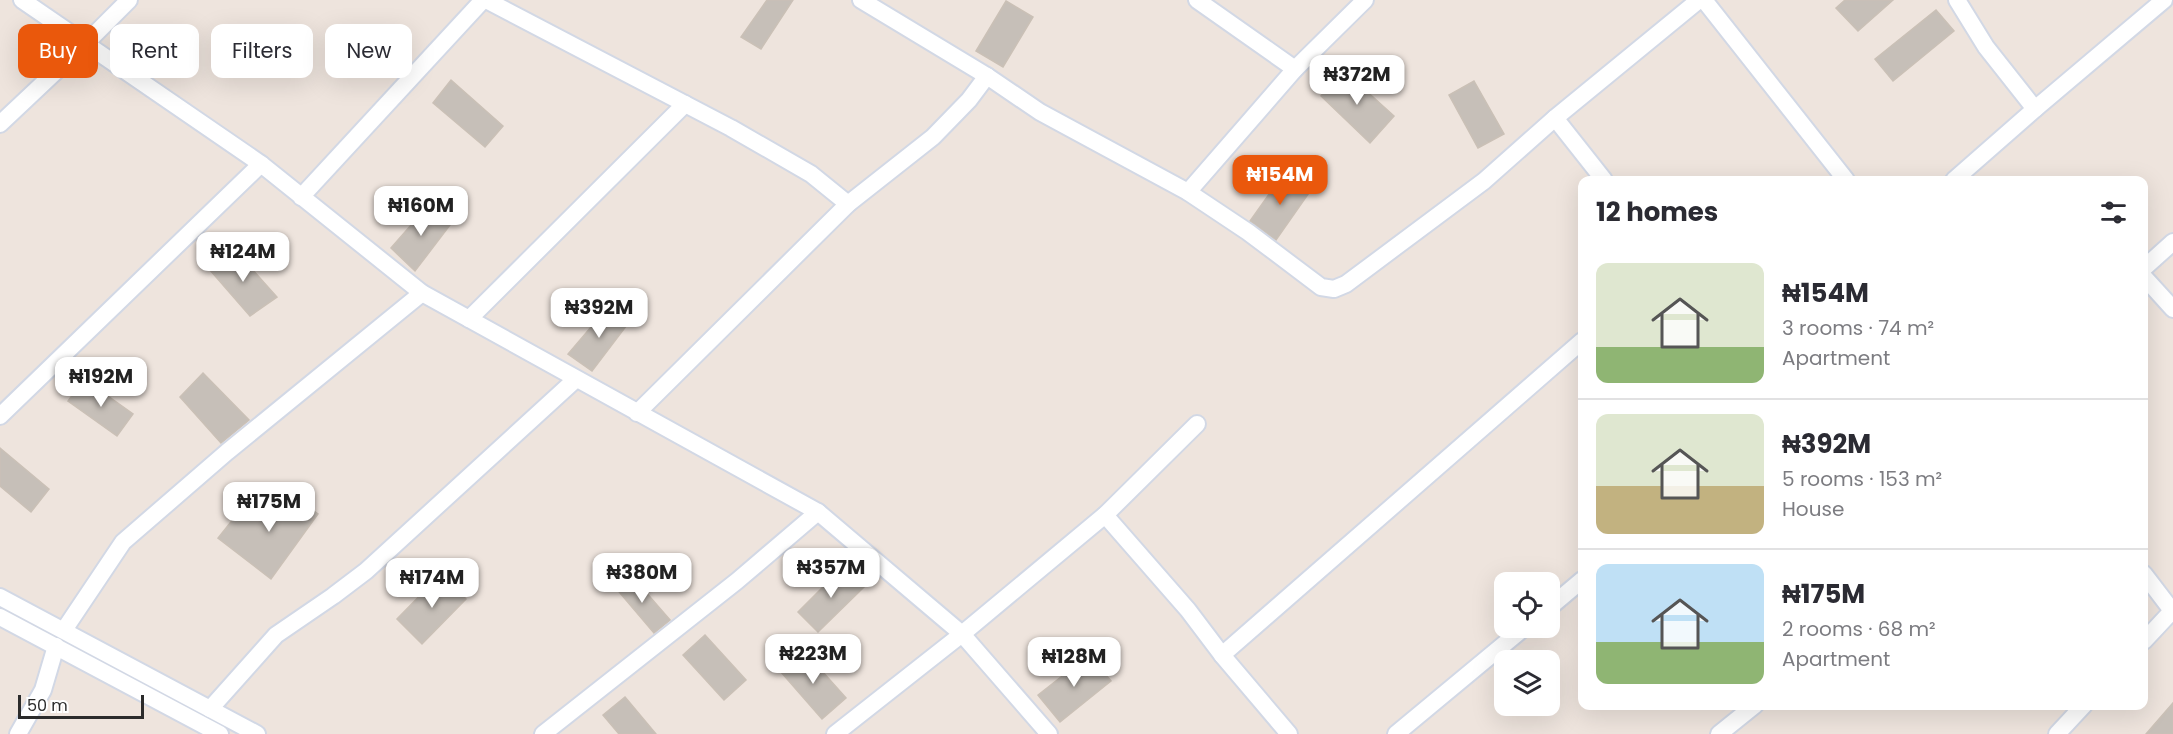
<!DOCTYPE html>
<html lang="en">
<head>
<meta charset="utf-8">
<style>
	:root { --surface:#fff; --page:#f7f7f7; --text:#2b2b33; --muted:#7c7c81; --line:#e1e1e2; --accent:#ea580c }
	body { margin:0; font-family:Poppins,sans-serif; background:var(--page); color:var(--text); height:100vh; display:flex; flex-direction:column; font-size:22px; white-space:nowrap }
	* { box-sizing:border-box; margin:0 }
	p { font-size:20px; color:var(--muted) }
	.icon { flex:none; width:33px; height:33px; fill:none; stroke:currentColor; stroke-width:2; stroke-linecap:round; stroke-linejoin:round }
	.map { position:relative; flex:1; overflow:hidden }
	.drawer { position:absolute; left:1578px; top:176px; width:570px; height:534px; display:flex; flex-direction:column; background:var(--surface); border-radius:12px; box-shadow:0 6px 24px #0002 }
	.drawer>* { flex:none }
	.top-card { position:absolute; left:18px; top:24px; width:570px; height:54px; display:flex; gap:12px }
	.fabs { position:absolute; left:1494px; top:572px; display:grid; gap:12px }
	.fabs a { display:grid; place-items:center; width:66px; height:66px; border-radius:12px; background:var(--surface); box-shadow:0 6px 24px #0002; font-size:30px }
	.scale { position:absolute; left:18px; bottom:15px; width:126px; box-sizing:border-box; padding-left:6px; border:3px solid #2b2b2b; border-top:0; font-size:16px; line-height:21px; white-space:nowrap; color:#2b2b2b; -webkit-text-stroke:4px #fff; paint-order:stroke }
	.price { position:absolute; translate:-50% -51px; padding:0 14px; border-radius:12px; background:#fff; color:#222; font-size:20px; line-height:39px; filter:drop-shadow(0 2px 3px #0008) }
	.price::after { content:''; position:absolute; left:50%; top:36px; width:18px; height:14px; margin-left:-9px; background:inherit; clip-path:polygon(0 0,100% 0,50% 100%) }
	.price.on { background:var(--accent); color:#fff }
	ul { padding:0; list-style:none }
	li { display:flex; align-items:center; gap:18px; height:150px; padding:0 18px }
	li+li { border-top:2px solid var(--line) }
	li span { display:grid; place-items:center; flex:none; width:168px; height:120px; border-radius:12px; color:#555 }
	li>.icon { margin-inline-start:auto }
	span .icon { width:72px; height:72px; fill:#fffc; stroke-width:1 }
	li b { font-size:26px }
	h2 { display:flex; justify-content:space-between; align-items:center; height:72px; padding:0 18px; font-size:26px }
	.chip { padding:0 21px; border-radius:12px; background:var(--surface); box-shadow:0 6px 24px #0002; font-size:21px; line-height:54px }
	.chip.on { background:var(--accent); color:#fff }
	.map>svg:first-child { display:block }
	.building { fill:#c6bfb8; stroke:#cac0b6; stroke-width:1.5 }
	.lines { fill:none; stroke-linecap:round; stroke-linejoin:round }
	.minor-casing { stroke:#d2d8e5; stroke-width:20 }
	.minor { stroke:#fff; stroke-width:16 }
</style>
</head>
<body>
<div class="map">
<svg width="2173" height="734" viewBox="0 0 2173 734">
	<rect width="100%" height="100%" fill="#eee4dd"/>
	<!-- building -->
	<g class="building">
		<path d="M767,0H793L761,49L741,37Z"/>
		<path d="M1845,0H1893L1858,31L1836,8Z"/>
		<path d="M1006,1L1033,17L1003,67L976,51Z"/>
		<path d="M1936,10L1954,31L1893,81L1875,59Z"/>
		<path d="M1342,69L1394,116L1370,143L1321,96Z"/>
		<path d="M451,80L503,126L485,147L433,103Z"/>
		<path d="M1474,81L1504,134L1478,148L1449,95Z"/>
		<path d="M1284,173L1311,190L1276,240L1250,221Z"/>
		<path d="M427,207L453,221L415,271L391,248Z"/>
		<path d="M234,249L277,297L250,316L210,270Z"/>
		<path d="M609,306L630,321L592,371L568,354Z"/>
		<path d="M203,373L249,420L221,443L180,397Z"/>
		<path d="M84,379L133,414L117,436L68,401Z"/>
		<path d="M0,448L49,489L31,512L0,486Z"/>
		<path d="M282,488L318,514L271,579L218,538L242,508L258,521Z"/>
		<path d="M844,566L865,586L818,632L798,612Z"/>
		<path d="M441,574L466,599L422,644L397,619Z"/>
		<path d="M630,574L670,620L654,633L615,587Z"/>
		<path d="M705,635L746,680L724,700L683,655Z"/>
		<path d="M804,651L846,698L822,719L781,672Z"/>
		<path d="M1089,655L1111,681L1060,722L1038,695Z"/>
		<path d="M625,697L656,734H619L603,715Z"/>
		<path d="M2173,703V734H2146Z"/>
	</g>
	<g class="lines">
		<!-- minor casing -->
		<g class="minor-casing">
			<g id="minor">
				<path d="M22,0L261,164L422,293L818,512L962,634L1049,734"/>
				<path d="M486,0L731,128L811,174L848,204"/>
				<path d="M861,0L987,76L1040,112L1188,192L1248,232L1321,287L1334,289L1346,284L1484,181L1555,118L1699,0"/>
				<path d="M1197,0L1295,69"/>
				<path d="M1704,0L1846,180"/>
				<path d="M1957,0L1986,47L2035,109"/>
				<path d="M1555,118L1604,180"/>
				<path d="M0,124L86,43L129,0"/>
				<path d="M1954,180L2035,109L2164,0"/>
				<path d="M1188,192L1295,69L1365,0"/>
				<path d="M301,197L483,0"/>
				<path d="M2144,268L2173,242"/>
				<path d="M2144,277L2173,309"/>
				<path d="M469,319L685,104"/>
				<path d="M637,413L848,204L933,137L969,100L987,76"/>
				<path d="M0,416L261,164"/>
				<path d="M1105,515L1188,610L1222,655L1289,734"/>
				<path d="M2144,574L2173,612"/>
				<path d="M0,597L257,734"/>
				<path d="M1550,607L1582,580"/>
				<path d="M0,617L220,734"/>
				<path d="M64,630L123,542L227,452L422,293"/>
				<path d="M2144,641L2172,611"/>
				<path d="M1222,655L1582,341"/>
				<path d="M210,709L276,635L333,596L366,571L576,379"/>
				<path d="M18,734L43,690L56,646"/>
				<path d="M543,734L737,581L818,512"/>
				<path d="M835,734L962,634L1105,515L1197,424"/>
				<path d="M1396,734L1525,627"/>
				<path d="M1719,734L1755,705"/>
				<path d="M2057,734L2084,705"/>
			</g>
		</g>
		<!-- minor -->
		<use href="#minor" class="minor"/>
	</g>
</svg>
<div class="fabs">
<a><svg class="icon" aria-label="locate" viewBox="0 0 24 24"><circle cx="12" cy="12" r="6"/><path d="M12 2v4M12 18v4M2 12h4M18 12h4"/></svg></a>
<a><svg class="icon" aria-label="layers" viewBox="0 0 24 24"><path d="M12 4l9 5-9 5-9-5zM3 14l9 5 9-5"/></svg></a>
</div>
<div class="scale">50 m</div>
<b class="price" style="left:1357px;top:106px">₦372M</b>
<b class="price on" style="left:1280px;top:206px">₦154M</b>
<b class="price" style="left:421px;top:237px">₦160M</b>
<b class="price" style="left:243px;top:283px">₦124M</b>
<b class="price" style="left:599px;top:339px">₦392M</b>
<b class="price" style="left:101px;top:408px">₦192M</b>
<b class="price" style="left:269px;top:533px">₦175M</b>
<b class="price" style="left:831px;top:599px">₦357M</b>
<b class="price" style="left:642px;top:604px">₦380M</b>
<b class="price" style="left:432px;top:609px">₦174M</b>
<b class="price" style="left:813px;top:685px">₦223M</b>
<b class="price" style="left:1074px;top:688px">₦128M</b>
<div class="top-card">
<a class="chip on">Buy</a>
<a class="chip">Rent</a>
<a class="chip">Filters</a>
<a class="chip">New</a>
</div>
<section class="drawer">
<h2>12 homes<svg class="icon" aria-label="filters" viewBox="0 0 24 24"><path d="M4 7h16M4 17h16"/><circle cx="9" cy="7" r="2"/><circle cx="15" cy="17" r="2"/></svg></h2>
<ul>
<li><span style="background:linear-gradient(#dfe7d0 70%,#8fb573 0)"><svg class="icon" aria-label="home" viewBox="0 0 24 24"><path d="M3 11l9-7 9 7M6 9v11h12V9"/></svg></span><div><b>₦154M</b><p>3 rooms · 74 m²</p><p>Apartment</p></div></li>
<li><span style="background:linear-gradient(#dfe7d0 60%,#c2b280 0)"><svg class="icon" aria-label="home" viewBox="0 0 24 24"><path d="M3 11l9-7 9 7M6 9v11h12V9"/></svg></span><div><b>₦392M</b><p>5 rooms · 153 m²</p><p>House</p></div></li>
<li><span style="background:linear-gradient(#bfe0f5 65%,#8fb573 0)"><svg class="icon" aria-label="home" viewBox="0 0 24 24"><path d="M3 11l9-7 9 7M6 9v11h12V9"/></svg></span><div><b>₦175M</b><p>2 rooms · 68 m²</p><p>Apartment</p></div></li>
</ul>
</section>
</div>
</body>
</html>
